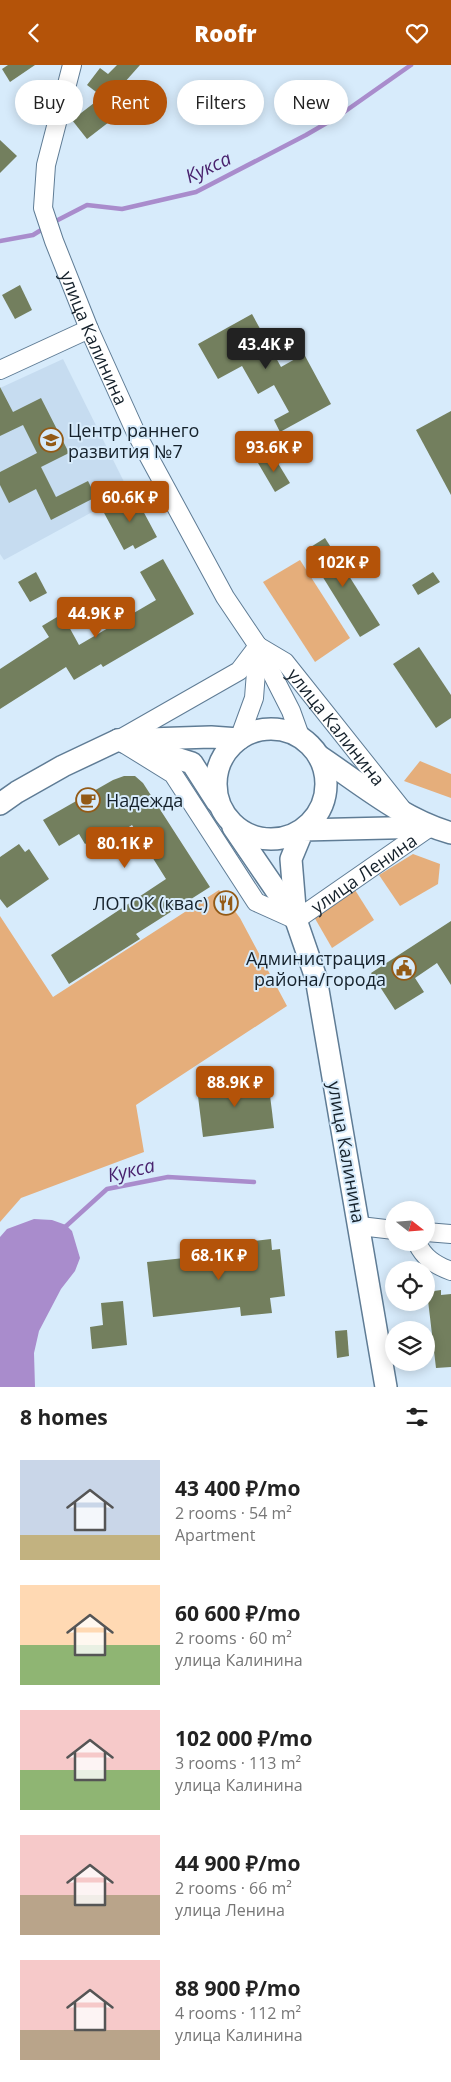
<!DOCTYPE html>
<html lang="en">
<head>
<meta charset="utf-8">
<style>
	:root { --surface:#fff; --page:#f2f2f2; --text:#222; --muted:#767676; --accent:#b45309 }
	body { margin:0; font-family:"Open Sans",sans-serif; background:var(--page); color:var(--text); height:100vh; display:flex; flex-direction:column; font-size:19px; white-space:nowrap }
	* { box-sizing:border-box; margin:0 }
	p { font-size:16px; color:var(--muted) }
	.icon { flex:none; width:28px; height:28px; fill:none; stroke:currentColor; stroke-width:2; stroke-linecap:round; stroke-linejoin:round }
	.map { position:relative; height:1322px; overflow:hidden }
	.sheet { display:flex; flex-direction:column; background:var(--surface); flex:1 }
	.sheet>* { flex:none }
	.top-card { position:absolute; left:15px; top:15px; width:421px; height:45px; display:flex; gap:10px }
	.needle { width:32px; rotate:107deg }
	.fabs { position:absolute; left:385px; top:1136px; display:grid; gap:10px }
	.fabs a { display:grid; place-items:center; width:50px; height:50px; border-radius:50%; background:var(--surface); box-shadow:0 2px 12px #0003; font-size:25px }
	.price { position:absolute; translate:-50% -42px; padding:0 11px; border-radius:5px; background:var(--accent); color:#fff; font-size:16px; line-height:32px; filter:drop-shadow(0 1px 2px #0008) }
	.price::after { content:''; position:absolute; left:50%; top:30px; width:15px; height:11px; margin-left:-8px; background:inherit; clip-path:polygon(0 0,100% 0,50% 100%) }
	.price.on { background:#222; color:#fff }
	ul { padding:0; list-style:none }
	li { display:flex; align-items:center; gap:15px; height:125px; padding:0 20px }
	li span { display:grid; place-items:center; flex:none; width:140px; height:100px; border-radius:0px; color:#555 }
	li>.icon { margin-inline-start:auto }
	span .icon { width:60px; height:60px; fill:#fffc; stroke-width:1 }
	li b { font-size:21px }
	h2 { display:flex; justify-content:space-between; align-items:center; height:60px; padding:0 20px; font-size:21px }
	.pill { padding:0 18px; border-radius:22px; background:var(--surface); box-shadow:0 2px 12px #0003; font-size:18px; line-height:45px }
	.pill.on { background:var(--accent); color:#fff }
	header { display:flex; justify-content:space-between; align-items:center; height:65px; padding:0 20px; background:var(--accent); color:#fff; font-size:22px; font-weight:800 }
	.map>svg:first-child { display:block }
	.built { fill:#c6dcf0 }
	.green { fill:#e5ae7b }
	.water { fill:#a98ccc }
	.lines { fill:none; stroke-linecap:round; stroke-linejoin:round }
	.stream { stroke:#a98ccc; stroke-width:4.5 }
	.building { fill:#737f5e }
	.minor-casing { stroke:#5f7c95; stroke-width:20 }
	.tertiary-casing { stroke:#5f7c95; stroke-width:24 }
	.minor { stroke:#fff; stroke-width:18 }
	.tertiary { stroke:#fff; stroke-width:21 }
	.labels { text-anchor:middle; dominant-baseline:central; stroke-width:4; stroke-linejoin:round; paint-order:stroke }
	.street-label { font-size:18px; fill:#15212b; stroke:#d7ebfb }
	.poi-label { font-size:18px; fill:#15212b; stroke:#d7ebfb; text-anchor:start }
	.water-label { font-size:19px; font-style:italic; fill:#49226e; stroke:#d7ebfb }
</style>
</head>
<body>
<header><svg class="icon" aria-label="back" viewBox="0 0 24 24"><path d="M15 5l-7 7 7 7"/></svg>Roofr<svg class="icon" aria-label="heart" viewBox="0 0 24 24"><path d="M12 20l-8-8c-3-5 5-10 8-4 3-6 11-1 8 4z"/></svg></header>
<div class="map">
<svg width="451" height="1322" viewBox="0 0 451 1322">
	<rect width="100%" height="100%" fill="#d7ebfb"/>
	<!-- built -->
	<path class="built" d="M63,294L129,427L4,495L0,489V323Z"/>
	<!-- green -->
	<g class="green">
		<path d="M300,495L350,573L315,597L263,517Z"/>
		<path d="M420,696L451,709V733L404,716Z"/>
		<path d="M413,789L440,799L438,819L400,841L379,810Z"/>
		<path d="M219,825L240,853L287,941L136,1040L144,1087L21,1133L0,1157V851L53,932Z"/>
		<path d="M355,825L374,855L332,883L313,850Z"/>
	</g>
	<!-- water -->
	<path class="water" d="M34,1154L52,1155L66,1160L72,1166L80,1193L75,1206L61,1224L39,1266L34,1288L35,1322H0V1172L7,1164Z"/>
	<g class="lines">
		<!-- stream -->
		<g class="stream">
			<path d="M52,158L87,140L122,144L196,127L306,70L337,52L411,0"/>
			<path d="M0,176L33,170L46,162"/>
			<path d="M64,1163L107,1124L168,1112L254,1117"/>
		</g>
	</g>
	<!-- building -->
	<g class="building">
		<path d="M8,0H35L10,17L2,4Z"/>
		<path d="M117,0H140L108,36L87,20L100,3L108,9Z"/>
		<path d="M94,38L109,57L87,74L72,55Z"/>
		<path d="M0,75L17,91L0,108Z"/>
		<path d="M20,220L32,245L15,254L2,230Z"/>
		<path d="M252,249L281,302L304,289L331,339L280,367L274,355L289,347L274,320L258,329L242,301L218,314L198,279Z"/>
		<path d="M0,322L13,347L41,333L69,388L41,402L56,432L88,416L96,432L51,455L36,424L9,438L0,420V407L37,388L23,360L0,371Z"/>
		<path d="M451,346V430L416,365Z"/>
		<path d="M273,390L290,418L275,427L258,398Z"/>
		<path d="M134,429L157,472L135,484L133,480L124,485L103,446Z"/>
		<path d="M325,473L380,560L360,572L306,485Z"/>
		<path d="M163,494L194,549L103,602L101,599L74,615L66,602L0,644V604L49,572L42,561L62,549L79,580L156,535L140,507Z"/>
		<path d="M36,507L47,528L30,537L18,517Z"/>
		<path d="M433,507L440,517L418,530L412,520Z"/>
		<path d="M419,582L451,630V653L436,663L393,599Z"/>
		<path d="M124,711H135L143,718L210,822L136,869L140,874L69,919L51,890L166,814L132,760L115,771L111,764L85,779L79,769L59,781L43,755L113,715Z"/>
		<path d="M19,779L25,787L29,784L49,814L7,843L0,834V792Z"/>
		<path d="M451,856V920L437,898L415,913L424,927L395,945L371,908Z"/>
		<path d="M268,1014L274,1063L203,1072L197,1023Z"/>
		<path d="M271,1174L272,1185L280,1184L285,1231L270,1233L272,1248L241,1251L240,1242L153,1252L147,1197L231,1188L230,1179Z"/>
		<path d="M441,1225V1230L451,1229V1302L436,1303L427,1227Z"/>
		<path d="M123,1236L127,1280L92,1284L90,1262L103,1260L101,1238Z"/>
		<path d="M347,1265L349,1291L337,1293L335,1266Z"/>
	</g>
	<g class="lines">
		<!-- minor casing -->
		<g class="minor-casing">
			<g id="minor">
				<path id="s1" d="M72,0L46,100L43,143L54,176L89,264L136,368L225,532L258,581L291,646L300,671"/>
				<path d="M0,305L89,264"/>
				<path id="s2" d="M258,581L239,606L118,675L173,709L256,837L296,855L430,762"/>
				<path id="s3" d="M258,581L285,597L402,744"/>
				<path d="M239,674L254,633L258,581"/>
				<path d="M360,1161L394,1165"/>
				<path d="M426,1167L451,1169"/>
				<path d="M417,1178C424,1193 435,1200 451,1206"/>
			</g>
		</g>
		<!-- tertiary casing -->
		<g class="tertiary-casing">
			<g id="tertiary">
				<circle cx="271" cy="719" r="55"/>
				<path d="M118,675L192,698L217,737"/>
				<path d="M319,691C361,719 402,754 451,768"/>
				<path d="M0,739L17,727L63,701L118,675L211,672L239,674"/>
				<path d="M233,762L295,853"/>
				<path d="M386,1322L316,913L296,855L291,794L303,765L430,762"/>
			</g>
		</g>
		<!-- minor -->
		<use href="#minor" class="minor"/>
		<!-- tertiary -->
		<use href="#tertiary" class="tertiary"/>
	</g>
	<!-- icons -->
	<defs>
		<g id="school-ring" transform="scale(1.25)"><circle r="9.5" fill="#d7ebfb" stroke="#935a16" stroke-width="1.5"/><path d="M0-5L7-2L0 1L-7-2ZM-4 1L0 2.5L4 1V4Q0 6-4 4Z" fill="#935a16"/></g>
		<g id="cafe-ring" transform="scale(1.25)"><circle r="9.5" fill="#d7ebfb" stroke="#935a16" stroke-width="1.5"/><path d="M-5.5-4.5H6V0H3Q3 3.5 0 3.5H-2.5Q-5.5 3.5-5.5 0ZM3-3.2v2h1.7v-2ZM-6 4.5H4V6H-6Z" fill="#935a16"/></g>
		<g id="restaurant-ring" transform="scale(1.25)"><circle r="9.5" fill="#d7ebfb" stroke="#935a16" stroke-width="1.5"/><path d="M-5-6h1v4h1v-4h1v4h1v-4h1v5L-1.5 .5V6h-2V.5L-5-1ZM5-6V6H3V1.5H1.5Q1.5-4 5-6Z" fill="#935a16"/></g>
		<g id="civic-ring" transform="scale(1.25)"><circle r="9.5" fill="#d7ebfb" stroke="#935a16" stroke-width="1.5"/><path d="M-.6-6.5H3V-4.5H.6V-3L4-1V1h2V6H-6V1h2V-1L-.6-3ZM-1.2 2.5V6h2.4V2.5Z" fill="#935a16"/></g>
	</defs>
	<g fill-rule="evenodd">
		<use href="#school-ring" x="51" y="375"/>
		<use href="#cafe-ring" x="88" y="735"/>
		<use href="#restaurant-ring" x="226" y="838"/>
		<use href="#civic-ring" x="404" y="903"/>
	</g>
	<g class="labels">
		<!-- street labels -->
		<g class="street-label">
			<text stroke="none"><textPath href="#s1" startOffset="286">улица Калинина</textPath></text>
			<text stroke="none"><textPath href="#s3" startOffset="114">улица Калинина</textPath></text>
			<text stroke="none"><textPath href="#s2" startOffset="514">улица Ленина</textPath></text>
			<text transform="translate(347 1087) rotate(80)">улица Калинина</text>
		</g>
		<!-- poi labels -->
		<g class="poi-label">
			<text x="68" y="365">Центр раннего<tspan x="68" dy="21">развития №7</tspan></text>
			<text x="106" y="735">Надежда</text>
			<text x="208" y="838" text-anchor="end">ЛОТОК (квас)</text>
			<text x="386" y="893" text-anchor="end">Администрация<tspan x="386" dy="21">района/города</tspan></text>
		</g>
		<!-- water labels -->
		<g class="water-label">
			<text transform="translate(208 102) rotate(-25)">Кукса</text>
			<text transform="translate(131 1105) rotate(-13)">Кукса</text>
		</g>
	</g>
</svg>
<div class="fabs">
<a><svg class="needle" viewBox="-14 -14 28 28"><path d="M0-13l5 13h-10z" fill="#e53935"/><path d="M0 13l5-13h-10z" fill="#767676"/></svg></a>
<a><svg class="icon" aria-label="locate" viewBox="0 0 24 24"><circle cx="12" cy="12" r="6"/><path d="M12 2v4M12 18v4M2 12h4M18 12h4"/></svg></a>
<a><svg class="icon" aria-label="layers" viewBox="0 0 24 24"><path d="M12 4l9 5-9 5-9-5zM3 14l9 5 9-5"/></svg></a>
</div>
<b class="price on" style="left:266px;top:305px">43.4K ₽</b>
<b class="price" style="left:274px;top:408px">93.6K ₽</b>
<b class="price" style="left:130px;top:458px">60.6K ₽</b>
<b class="price" style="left:343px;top:523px">102K ₽</b>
<b class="price" style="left:96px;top:574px">44.9K ₽</b>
<b class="price" style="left:125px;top:804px">80.1K ₽</b>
<b class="price" style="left:235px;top:1043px">88.9K ₽</b>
<b class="price" style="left:219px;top:1216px">68.1K ₽</b>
<div class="top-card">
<a class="pill">Buy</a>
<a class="pill on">Rent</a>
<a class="pill">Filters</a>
<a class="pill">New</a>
</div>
</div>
<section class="sheet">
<h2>8 homes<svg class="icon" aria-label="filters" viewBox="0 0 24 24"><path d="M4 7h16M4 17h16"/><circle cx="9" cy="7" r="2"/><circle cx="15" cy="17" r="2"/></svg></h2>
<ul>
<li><span style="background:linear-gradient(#c9d6e8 75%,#c2b280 0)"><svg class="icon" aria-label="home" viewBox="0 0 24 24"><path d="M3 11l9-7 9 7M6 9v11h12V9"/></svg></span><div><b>43 400 ₽/mo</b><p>2 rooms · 54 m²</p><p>Apartment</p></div></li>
<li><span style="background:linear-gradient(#ffd9b3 60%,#8fb573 0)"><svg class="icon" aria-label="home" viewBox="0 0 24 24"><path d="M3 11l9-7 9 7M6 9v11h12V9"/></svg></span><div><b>60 600 ₽/mo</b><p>2 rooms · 60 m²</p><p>улица Калинина</p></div></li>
<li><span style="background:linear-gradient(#f6c9c9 60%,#8fb573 0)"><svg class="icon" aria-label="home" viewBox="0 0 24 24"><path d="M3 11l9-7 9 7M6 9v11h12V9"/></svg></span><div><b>102 000 ₽/mo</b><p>3 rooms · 113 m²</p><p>улица Калинина</p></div></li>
<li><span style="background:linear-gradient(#f6c9c9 60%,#b9a48a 0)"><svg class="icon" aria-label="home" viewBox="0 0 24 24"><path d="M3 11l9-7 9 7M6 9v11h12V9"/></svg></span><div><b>44 900 ₽/mo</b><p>2 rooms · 66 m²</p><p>улица Ленина</p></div></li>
<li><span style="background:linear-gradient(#f6c9c9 70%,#b9a48a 0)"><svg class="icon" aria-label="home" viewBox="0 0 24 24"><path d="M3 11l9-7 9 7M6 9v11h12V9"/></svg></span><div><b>88 900 ₽/mo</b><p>4 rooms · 112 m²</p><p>улица Калинина</p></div></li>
</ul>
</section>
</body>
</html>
